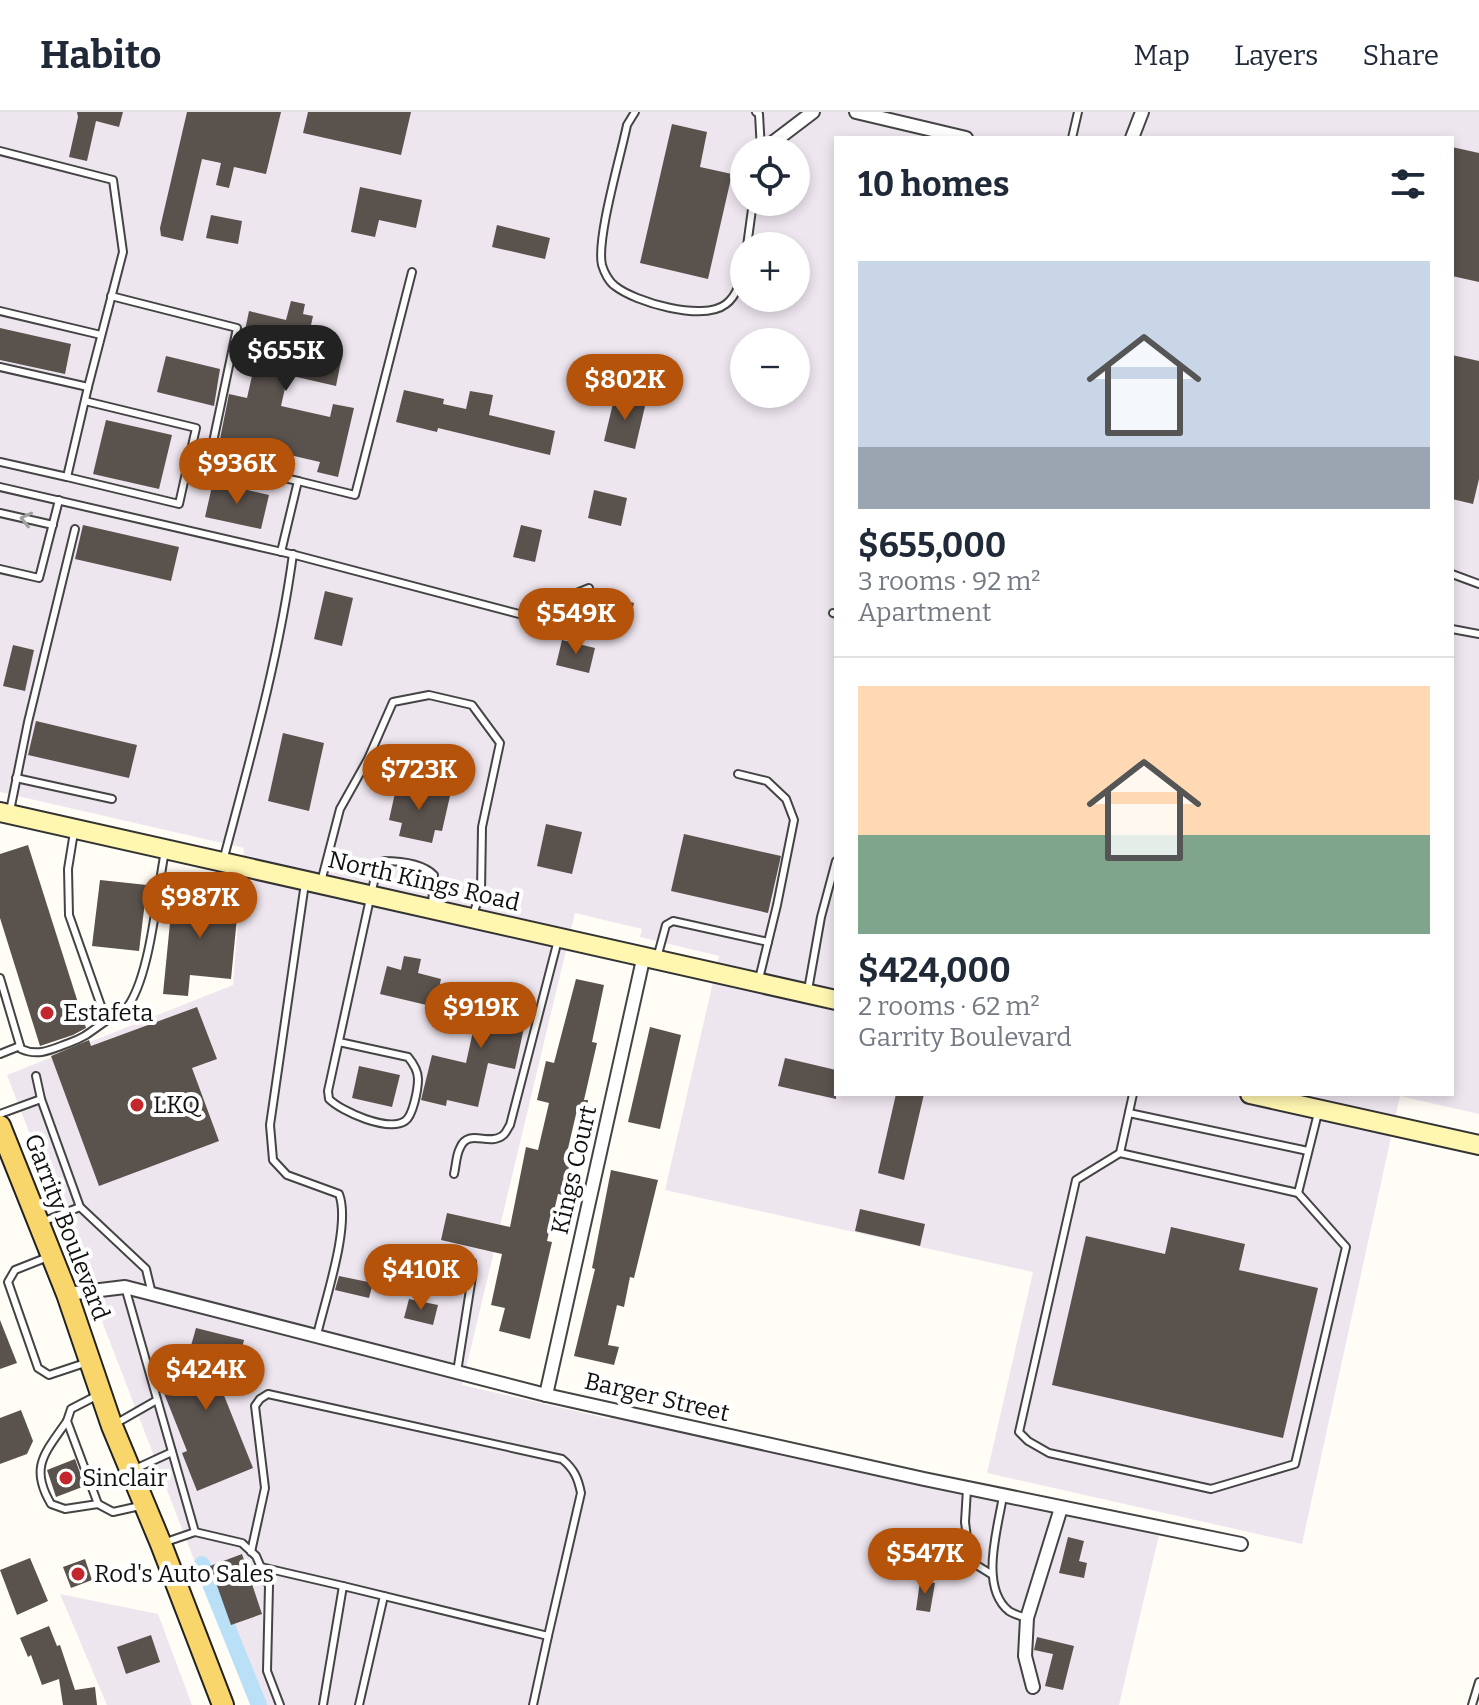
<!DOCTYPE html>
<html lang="en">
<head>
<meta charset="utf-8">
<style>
	:root { --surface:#fff; --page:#f2f2f3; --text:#1f2937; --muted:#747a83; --line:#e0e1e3; --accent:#b45309 }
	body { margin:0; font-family:Bitter,serif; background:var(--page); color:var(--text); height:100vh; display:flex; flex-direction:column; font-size:30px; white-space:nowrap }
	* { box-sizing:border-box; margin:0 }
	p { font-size:26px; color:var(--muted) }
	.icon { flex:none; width:44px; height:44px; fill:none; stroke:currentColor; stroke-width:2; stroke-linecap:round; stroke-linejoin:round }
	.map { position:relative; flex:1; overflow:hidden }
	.side { position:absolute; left:834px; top:24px; width:620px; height:960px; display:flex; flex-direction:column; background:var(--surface); border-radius:0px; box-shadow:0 4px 12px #0003 }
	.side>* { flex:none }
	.controls { position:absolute; left:730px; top:24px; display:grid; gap:16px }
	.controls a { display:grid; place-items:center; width:80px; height:80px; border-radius:50%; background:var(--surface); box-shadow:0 4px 12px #0003; font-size:40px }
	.price { position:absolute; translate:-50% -68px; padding:0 18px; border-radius:28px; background:var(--accent); color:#fff; font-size:26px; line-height:52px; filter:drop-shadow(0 2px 4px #0008) }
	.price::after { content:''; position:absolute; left:50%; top:48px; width:24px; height:18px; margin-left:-12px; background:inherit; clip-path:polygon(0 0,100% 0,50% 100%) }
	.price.on { background:#222; color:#fff }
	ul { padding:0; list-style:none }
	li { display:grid; align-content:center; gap:16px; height:424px; padding:0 24px }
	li+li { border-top:2px solid var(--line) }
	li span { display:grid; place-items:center; height:248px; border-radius:0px; color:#555 }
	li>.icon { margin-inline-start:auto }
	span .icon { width:144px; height:144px; fill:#fffc; stroke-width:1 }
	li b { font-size:34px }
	h2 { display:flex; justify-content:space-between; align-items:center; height:96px; padding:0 24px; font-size:34px }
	header { display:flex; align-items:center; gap:48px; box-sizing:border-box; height:112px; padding:0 40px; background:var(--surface); border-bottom:2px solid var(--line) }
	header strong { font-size:38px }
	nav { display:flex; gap:44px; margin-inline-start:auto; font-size:28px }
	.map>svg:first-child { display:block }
	.industrial { fill:#eee6ef; fill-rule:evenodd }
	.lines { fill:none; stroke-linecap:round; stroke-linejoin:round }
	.canal { stroke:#b9e0f7; stroke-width:16 }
	.building { fill:#5a524d }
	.lane-casing { stroke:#444; stroke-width:10 }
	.street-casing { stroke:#444; stroke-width:16 }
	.secondary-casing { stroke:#333; stroke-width:22 }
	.primary-casing { stroke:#222; stroke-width:24 }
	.lane { stroke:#fff; stroke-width:6 }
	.street { stroke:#fff; stroke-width:12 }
	.secondary { stroke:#fff6b0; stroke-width:18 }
	.primary { stroke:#f9d66b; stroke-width:20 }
	.oneway { stroke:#a0a0a0 }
	.poi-dot { fill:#c4262e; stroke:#fff; stroke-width:3 }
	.labels { text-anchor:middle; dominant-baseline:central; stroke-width:8; stroke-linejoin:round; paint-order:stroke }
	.street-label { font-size:24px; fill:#111; stroke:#fff }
	.poi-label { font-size:24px; fill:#111; stroke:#fff; text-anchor:start }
</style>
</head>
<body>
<header>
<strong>Habito</strong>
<nav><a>Map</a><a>Layers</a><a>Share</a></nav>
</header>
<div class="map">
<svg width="1479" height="1593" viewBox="0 0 1479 1593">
	<rect width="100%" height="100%" fill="#fffdf5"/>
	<!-- industrial -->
	<g class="industrial">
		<path d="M0,0H1479V1002L1400,984L1302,1432L987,1361L1033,1160L665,1078L719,844L640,825L642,817L575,801L462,1273L610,1307L612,1297L1159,1423L1119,1593H250L7,963L233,873L244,736L0,680ZM836,26H1452V982H836ZM744,38H796V90H744ZM744,134H796V186H744ZM744,230H796V282H744Z"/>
		<path d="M60,1482L158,1502L192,1593H107Z"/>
	</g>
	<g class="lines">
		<!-- canal -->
		<path class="canal" d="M202,1452L259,1593"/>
	</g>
	<!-- building -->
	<g class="building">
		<path d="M77,0H123L119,15L96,9L87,49L69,45L78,5Z"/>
		<path d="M187,0H281L266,62L234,55L229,76L216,73L221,51L202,47L183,129L161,124L160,116Z"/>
		<path d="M308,0H411L401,43L303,21Z"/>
		<path d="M672,12L707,20L700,55L732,62L708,167L640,151Z"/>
		<path d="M1452,35L1479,41V170L1452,164Z"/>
		<path d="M360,75L422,88L416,116L379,108L375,125L351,120Z"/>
		<path d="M211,103L242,109L238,132L206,126Z"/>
		<path d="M497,113L550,126L545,147L492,135Z"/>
		<path d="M291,189L305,192L303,202L313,204L306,236L342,244L336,274L288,263L281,294L330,305L333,292L354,296L338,365L317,360L320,350L220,327L229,282L247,286L254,255L238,252L249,199L286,208Z"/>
		<path d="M0,216L71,232L65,262L0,248Z"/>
		<path d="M1452,243L1479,249V367L1473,392L1452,387Z"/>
		<path d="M166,244L220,257L214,294L157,280Z"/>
		<path d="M404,278L444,287L443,292L466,297L470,279L493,283L489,303L555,319L550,343L438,316L437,320L396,310Z"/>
		<path d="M615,283L646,290L635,337L604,329Z"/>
		<path d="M106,308L172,323L159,377L93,362Z"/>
		<path d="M213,370L269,383L261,417L205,405Z"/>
		<path d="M594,378L627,386L621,414L588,406Z"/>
		<path d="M83,413L179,435L171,469L75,447Z"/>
		<path d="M521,413L542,418L535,450L513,445Z"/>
		<path d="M325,479L353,486L342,534L314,527Z"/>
		<path d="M592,481L634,491L627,519L579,508L584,484Z"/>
		<path d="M562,528L595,536L589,561L556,553Z"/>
		<path d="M13,533L34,538L25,579L3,574Z"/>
		<path d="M36,609L137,633L129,666L28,643Z"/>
		<path d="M283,621L324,631L309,699L268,689Z"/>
		<path d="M397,672L450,684L442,719L435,718L432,731L399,724L402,711L389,708Z"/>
		<path d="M546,712L582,720L572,762L537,754Z"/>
		<path d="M684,722L781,744L768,801L671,779Z"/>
		<path d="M28,733L86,916L73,923L40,934L0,806V742Z"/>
		<path d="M100,768L147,773L139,839L92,834Z"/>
		<path d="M173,780L239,785L231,867L190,863L188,884L163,882Z"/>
		<path d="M404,844L421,847L418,861L441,867L435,895L380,882L387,854L401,858Z"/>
		<path d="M576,867L604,873L592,930L597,931L584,988H588L586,1000L577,998L566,1045L571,1046L563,1083L558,1082L547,1129L552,1130L530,1227L499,1219L505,1196L491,1193L502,1142L441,1128L447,1101L510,1115L526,1035L538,1038L549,991L537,988L546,949L554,951Z"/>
		<path d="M483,874L531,884L515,957L488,951L478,995L447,988L446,994L421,988L432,943L466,951Z"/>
		<path d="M197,895L217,947L192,956L219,1029L99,1074L51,944L89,928L91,934Z"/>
		<path d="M650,915L681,923L660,1017L628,1010Z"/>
		<path d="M785,946L836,958V987L778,974Z"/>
		<path d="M359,954L400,963L392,995L352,986Z"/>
		<path d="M896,982H924L904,1068L878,1061Z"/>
		<path d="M611,1058L658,1068L634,1166L630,1165L624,1195L617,1193L608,1233L619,1235L614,1253L574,1244L595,1157L592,1156Z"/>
		<path d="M860,1097L925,1112L920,1134L855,1119Z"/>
		<path d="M1171,1115L1245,1132L1239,1158L1318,1176L1283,1326L1052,1273L1086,1124L1165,1142Z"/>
		<path d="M339,1164L373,1171L369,1186L335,1178Z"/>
		<path d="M409,1187L438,1193L433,1213L404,1206Z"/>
		<path d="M0,1208L17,1251L0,1257Z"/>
		<path d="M196,1216L244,1228L240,1245L234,1248L227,1246L226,1249L200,1243L212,1274L219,1271L253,1356L197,1379L182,1341L187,1339L156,1261L187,1248Z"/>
		<path d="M21,1298L33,1329L27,1342L0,1352V1306Z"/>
		<path d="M75,1347L85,1374L56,1385L47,1358Z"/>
		<path d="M1068,1425L1084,1429L1079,1449L1087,1451L1084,1466L1059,1461Z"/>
		<path d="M242,1442L262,1502L231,1513L210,1454Z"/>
		<path d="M30,1446L48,1489L17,1503L0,1458Z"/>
		<path d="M85,1447L92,1468L71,1476L63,1455Z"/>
		<path d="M920,1469L935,1471L930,1500L916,1498Z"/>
		<path d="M49,1514L57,1534L60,1533L75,1578L95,1575L97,1593H63L59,1567L42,1573L31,1543L28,1545L20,1526Z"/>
		<path d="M151,1523L160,1550L126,1562L117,1535Z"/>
		<path d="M1037,1525L1074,1534L1063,1578L1045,1574L1053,1542L1034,1538Z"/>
	</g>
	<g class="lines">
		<!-- lane casing -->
		<g class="lane-casing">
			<g id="lane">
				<path d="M635,0L627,13C621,43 596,127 602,153C604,160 609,170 615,174C635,190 703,210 726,192C738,183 741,167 744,154"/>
				<path d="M756,0L759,2L761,38"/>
				<path d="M1072,26L1078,0"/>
				<path d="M0,39L113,68L123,140L88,275L0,255"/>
				<path d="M747,134L753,90"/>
				<path d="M111,184L237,216L209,349L298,369"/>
				<path d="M0,199L101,223"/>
				<path d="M0,350L67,365L88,275"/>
				<path d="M67,365L179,392L196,316L85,289"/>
				<path d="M0,375L295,443L523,503L589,476"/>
				<path d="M0,401L53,413"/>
				<path d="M281,440L298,369L355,383L412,160"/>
				<path d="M0,457L39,466L59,388"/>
				<path d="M1452,462L1479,472"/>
				<path d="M833,501L836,502"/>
				<path d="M1452,517L1479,522"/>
				<path d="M738,662L767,669L786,687L794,708L777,793L759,867"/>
				<path d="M16,666L112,687"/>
				<path d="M10,699L28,610L75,417"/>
				<path d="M74,720L68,757L69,803L106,908"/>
				<path d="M223,749C250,647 279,546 293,442"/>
				<path d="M321,770L340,697L368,647L393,590L429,583L472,593L500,631L482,715L481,780L472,805"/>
				<path d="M305,771L270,1013L273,1048L287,1063L339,1082C351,1113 325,1188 317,1223"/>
				<path d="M657,846L666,813L673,809L768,830"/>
				<path d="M0,866L21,937C39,945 52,937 69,931C86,925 91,919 106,909C115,902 124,901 130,891C151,857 157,780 165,739"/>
				<path d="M808,878L821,805L836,749"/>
				<path d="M339,930L408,945C413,951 418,958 418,967C418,977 413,1004 405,1009C388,1020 342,1000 329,987L328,979L371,782L378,753L383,749C400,749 422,751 434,763L432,793"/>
				<path d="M0,942L20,934"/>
				<path d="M36,964L41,987L80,1095L146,1157L152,1182"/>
				<path d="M1133,982L1120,1041L1298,1081L1318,1001"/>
				<path d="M1129,1001L1308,1039"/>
				<path d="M0,1002L41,987"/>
				<path d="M1120,1041L1076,1068L1019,1320L1028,1329L1049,1341L1211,1377L1295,1352L1346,1135L1298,1081"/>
				<path d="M454,1062C456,1054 456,1043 460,1036C468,1016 488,1034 502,1024C506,1022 507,1017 510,1013L558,828"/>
				<path d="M42,1110L80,1095"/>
				<path d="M441,1137L472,1150V1165L457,1260"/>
				<path d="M48,1145L15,1158L8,1170L38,1256L49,1263L85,1251"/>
				<path d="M125,1175L195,1420L163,1431"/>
				<path d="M98,1283L71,1297L67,1309L98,1392L113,1400L140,1394"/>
				<path d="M67,1309C45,1341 29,1355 51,1392L65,1397L98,1392"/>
				<path d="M115,1312L157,1288"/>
				<path d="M135,1357L172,1340"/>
				<path d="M967,1377L965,1410L970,1449L991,1462"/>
				<path d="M1003,1384C998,1416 979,1475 1009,1499C1013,1502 1021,1504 1026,1506"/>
				<path d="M195,1420L242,1431L256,1444L269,1474L267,1559L280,1593"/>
				<path d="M251,1440L265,1376L255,1294L260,1287L268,1282L562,1347C574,1357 578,1366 581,1381L548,1524L343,1474L323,1593"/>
				<path d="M261,1455L343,1474"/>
				<path d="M359,1593L384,1484"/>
				<path d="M533,1593L548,1524"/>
				<path d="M1472,1593L1479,1570"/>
			</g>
		</g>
		<!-- street casing -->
		<g class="street-casing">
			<g id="street">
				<path d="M856,0L966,26"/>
				<path d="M1132,26L1142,0"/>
				<path d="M763,38L813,0"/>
				<path d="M67,1182L125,1175L546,1283L924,1367L1241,1432"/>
				<path d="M546,1283L644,843"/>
				<path d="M1033,1575L1025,1544L1027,1506L1061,1396"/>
			</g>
		</g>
		<!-- secondary casing -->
		<g class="secondary-casing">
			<g id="secondary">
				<path d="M0,700L836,888"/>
				<path d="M1250,982L1479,1033"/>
			</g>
		</g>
		<!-- primary casing -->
		<g class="primary-casing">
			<path id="primary" d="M0,1014L67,1182L112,1314L161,1432L223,1593"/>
		</g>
		<!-- lane -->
		<use href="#lane" class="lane"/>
		<!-- street -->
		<use href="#street" class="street"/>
		<!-- secondary -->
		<use href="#secondary" class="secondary"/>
		<!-- primary -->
		<use href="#primary" class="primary"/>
	</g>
	<!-- one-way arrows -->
	<defs><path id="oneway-chevron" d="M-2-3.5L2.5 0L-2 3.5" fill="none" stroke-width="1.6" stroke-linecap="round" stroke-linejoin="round" transform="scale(2)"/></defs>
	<use class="oneway" href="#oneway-chevron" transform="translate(26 407) rotate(-167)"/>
	<!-- markers -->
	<g class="poi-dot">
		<circle cx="47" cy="901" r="8"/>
		<circle cx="137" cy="993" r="8"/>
		<circle cx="66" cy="1366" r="8"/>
		<circle cx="78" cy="1462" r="8"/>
	</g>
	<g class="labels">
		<!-- street labels -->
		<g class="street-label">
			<text transform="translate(424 769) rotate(13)">North Kings Road</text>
			<text transform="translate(574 1058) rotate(-77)">Kings Court</text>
			<text transform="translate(67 1115) rotate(69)">Garrity Boulevard</text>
			<text transform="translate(657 1285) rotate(13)">Barger Street</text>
		</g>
		<!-- poi labels -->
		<g class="poi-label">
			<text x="63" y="901">Estafeta</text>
			<text x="153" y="993">LKQ</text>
			<text x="82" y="1366">Sinclair</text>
			<text x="94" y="1462">Rod's Auto Sales</text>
		</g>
	</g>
</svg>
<div class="controls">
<a><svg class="icon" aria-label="locate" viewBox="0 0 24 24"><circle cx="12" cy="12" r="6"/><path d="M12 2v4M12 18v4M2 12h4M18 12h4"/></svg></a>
<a>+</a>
<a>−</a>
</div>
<b class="price on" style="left:286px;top:281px">$655K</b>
<b class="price" style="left:625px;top:310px">$802K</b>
<b class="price" style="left:237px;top:394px">$936K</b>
<b class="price" style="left:576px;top:544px">$549K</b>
<b class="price" style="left:419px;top:700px">$723K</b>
<b class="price" style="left:200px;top:828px">$987K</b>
<b class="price" style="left:481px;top:938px">$919K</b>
<b class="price" style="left:421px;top:1200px">$410K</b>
<b class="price" style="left:206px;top:1300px">$424K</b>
<b class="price" style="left:925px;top:1484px">$547K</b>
<section class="side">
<h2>10 homes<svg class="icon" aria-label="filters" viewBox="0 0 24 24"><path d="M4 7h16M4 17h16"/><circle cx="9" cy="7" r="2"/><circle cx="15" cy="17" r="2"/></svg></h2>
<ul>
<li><span style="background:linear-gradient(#c9d6e8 75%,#9aa5b1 0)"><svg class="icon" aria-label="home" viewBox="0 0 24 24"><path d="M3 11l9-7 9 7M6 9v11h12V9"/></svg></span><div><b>$655,000</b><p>3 rooms · 92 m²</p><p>Apartment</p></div></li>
<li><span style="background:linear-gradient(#ffd9b3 60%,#7fa58c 0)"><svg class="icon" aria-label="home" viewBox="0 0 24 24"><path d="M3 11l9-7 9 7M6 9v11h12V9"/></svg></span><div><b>$424,000</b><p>2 rooms · 62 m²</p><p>Garrity Boulevard</p></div></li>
</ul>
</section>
</div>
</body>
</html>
